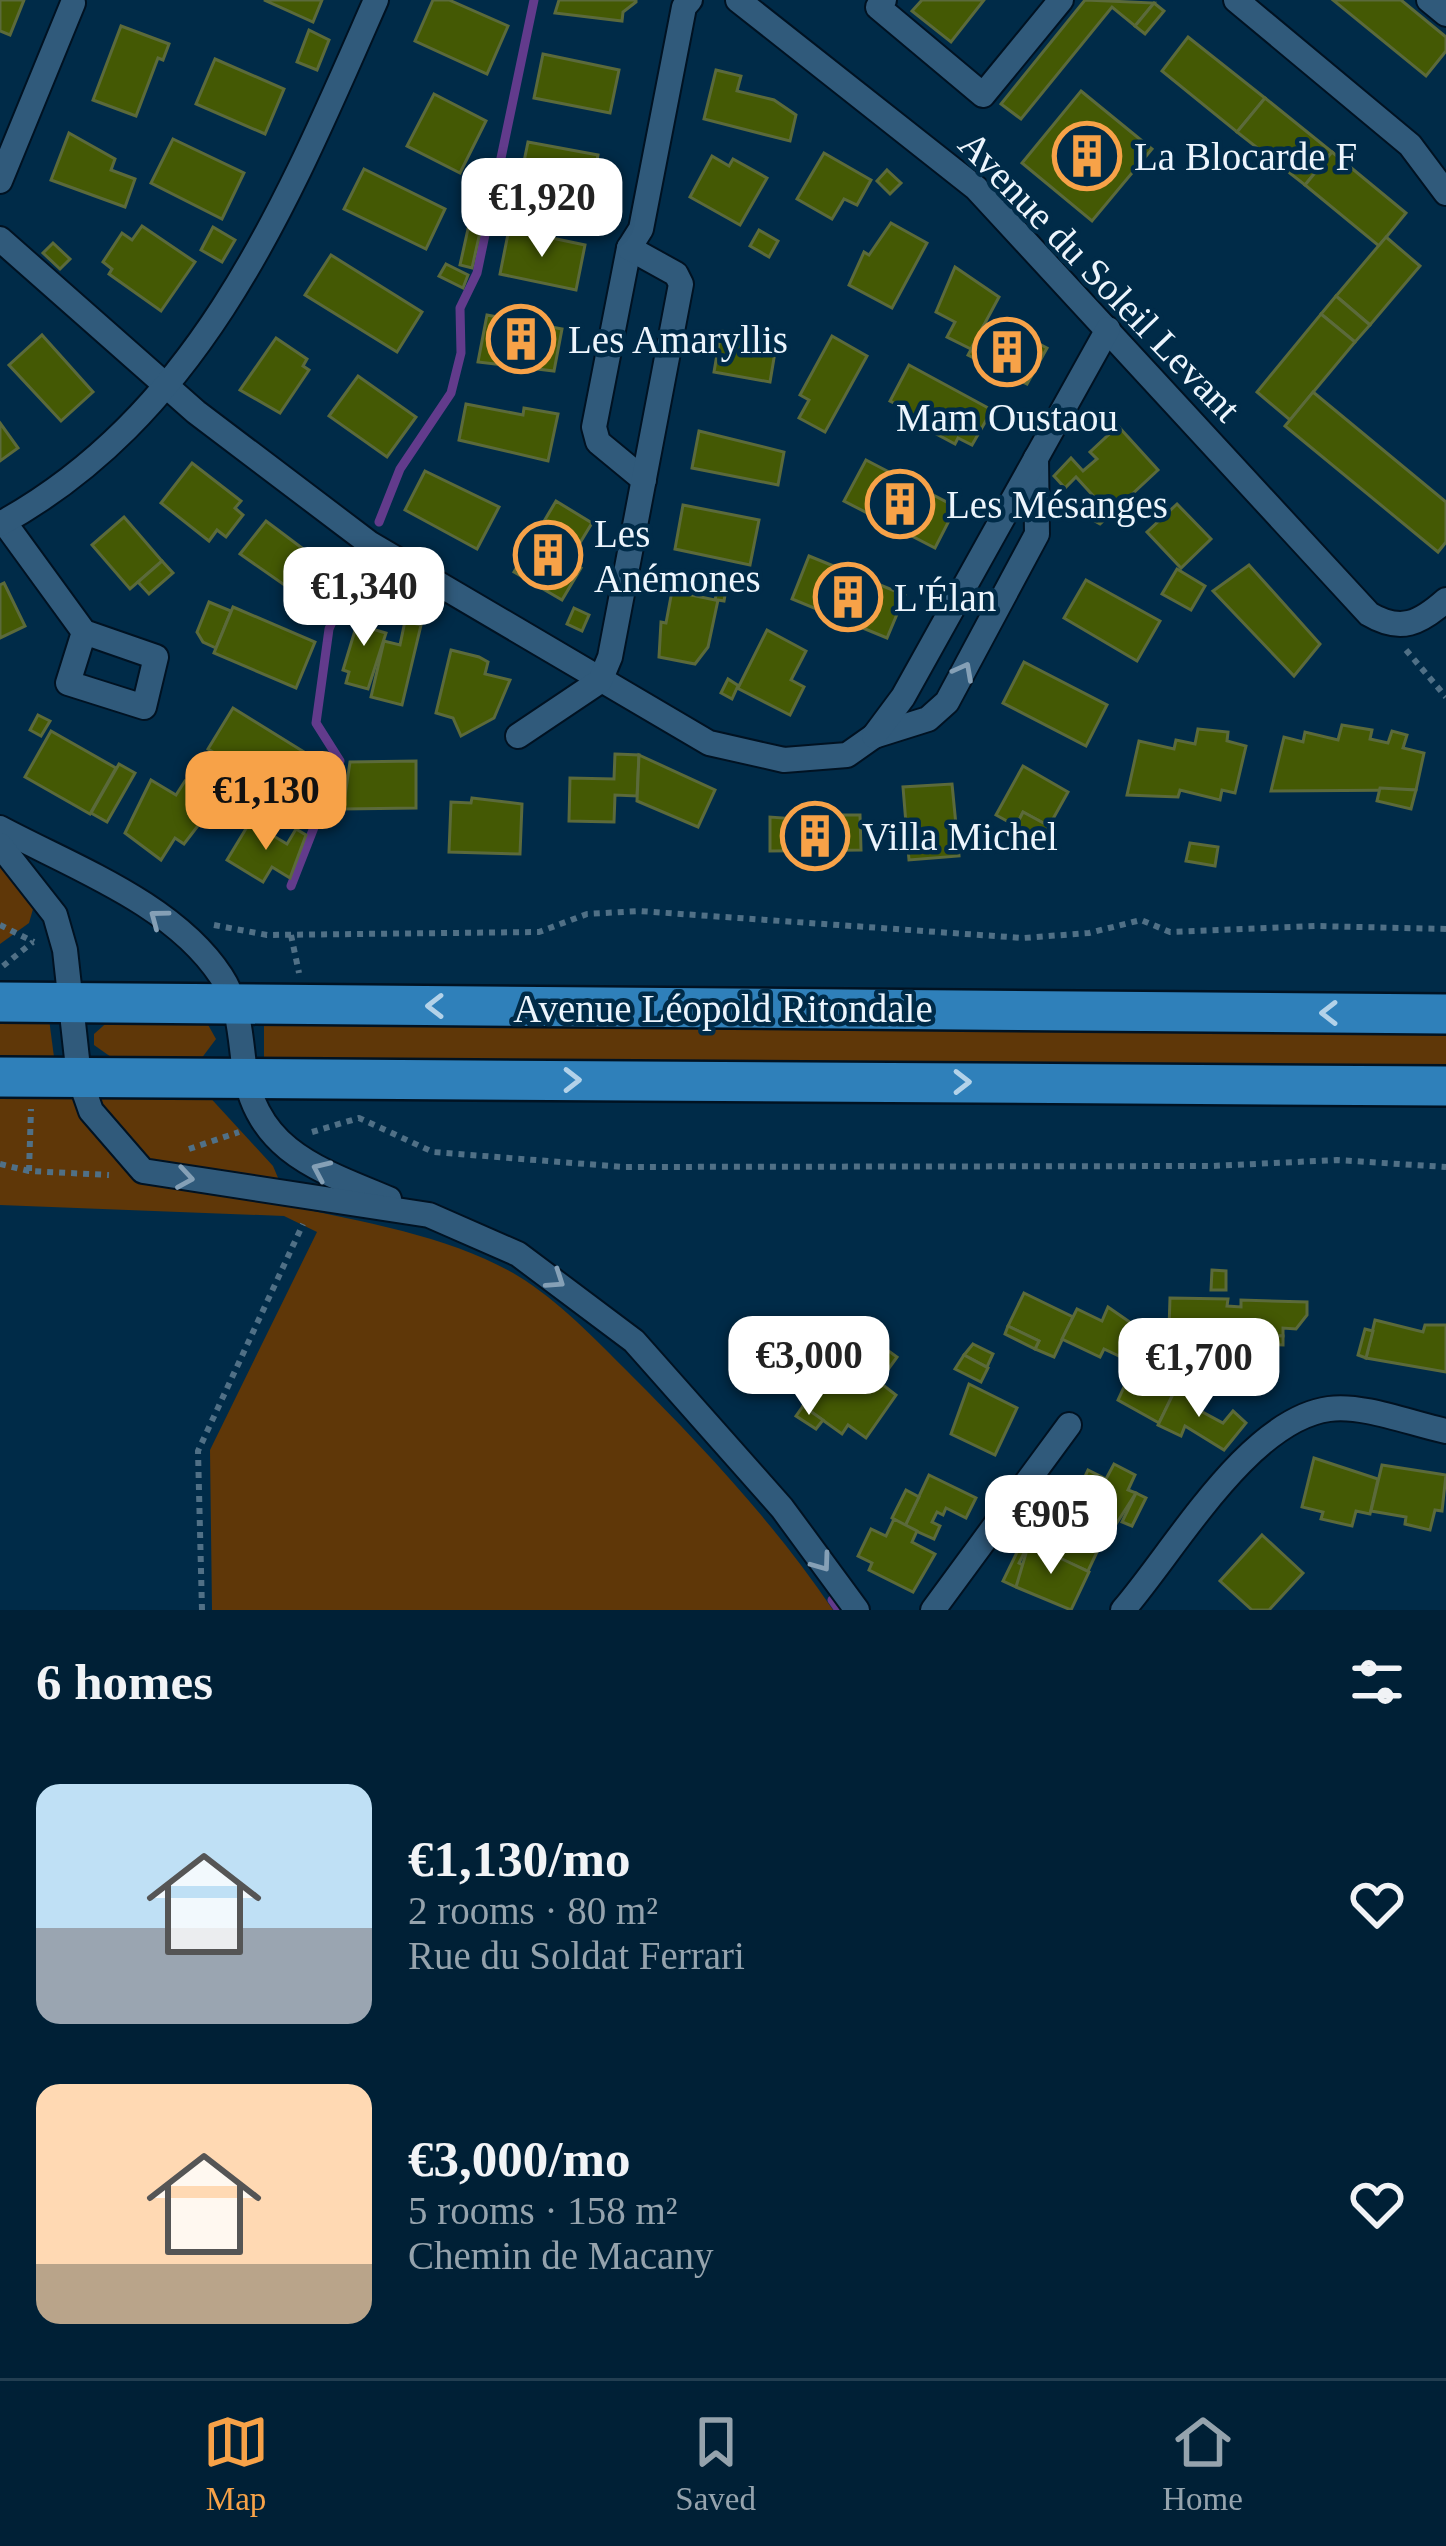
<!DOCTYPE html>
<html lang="en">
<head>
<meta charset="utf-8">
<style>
	:root { --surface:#002036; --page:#0e2d42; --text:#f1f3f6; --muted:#95a3ad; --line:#223e51; --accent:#f7a248 }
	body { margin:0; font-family:"Times New Roman",serif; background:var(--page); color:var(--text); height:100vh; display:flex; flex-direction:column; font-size:45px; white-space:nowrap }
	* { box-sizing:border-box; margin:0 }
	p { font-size:39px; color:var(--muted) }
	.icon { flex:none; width:66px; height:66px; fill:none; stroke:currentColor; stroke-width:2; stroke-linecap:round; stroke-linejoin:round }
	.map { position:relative; height:1610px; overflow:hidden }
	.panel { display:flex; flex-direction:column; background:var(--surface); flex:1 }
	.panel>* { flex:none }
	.price { position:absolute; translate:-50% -102px; padding:0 27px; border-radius:24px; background:#fff; color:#222; font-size:39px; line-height:78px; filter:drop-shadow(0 3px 6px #0008) }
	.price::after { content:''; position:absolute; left:50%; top:72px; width:36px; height:27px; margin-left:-18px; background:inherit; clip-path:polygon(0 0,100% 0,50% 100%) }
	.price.selected { background:var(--accent); color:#111 }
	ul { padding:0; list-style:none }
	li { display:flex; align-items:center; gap:36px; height:300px; padding:0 36px }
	li span { display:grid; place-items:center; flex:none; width:336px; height:240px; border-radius:24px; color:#555 }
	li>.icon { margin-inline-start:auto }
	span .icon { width:144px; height:144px; fill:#fffc; stroke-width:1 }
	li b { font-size:51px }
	h2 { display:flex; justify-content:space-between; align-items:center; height:144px; padding:0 36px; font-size:51px }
	.menu { display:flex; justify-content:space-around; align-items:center; height:168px; border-top:3px solid var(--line); background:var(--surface); font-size:33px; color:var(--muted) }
	.menu a { display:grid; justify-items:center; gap:6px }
	.menu .selected { color:var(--accent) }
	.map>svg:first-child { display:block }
	.green { fill:#5f3708 }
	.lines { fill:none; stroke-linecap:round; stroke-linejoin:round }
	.stream { stroke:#623b8c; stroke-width:9 }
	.building { fill:#445904; stroke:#5b6a3b; stroke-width:3 }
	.minor-casing { stroke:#001222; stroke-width:28 }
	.trunk-casing { stroke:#001222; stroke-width:44 }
	.path { stroke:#507086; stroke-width:6; stroke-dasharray:6 6; stroke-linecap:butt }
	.minor { stroke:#305a7b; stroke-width:24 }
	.trunk { stroke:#2f80ba; stroke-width:39 }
	.oneway { stroke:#85a0b6 }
	.oneway2 { stroke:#b3d2e9 }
	.labels { text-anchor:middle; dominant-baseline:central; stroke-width:9; stroke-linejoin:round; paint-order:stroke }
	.poi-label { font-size:39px; fill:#ecf5fd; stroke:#002b48; text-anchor:start }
	.street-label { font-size:39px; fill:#ecf5fd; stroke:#002b48 }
</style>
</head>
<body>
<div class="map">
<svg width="1446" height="1610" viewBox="0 0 1446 1610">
	<rect width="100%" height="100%" fill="#002b48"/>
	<!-- green -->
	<g class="green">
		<path d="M0,865L35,902L29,923L0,944Z"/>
		<path d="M0,1018L49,1019L54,1057H0Z"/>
		<path d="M111,1019L207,1023L216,1039L201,1059L111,1057L94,1045V1034Z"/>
		<path d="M264,1019L1446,1029V1069L264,1059Z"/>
		<path d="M205,1092L273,1166L290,1206C363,1222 454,1237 518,1276C559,1301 596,1340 629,1373C704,1448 774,1523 833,1610H212L210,1450L317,1232L284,1216L0,1205V1093Z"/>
	</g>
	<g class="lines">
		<!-- stream -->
		<g class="stream">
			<path d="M379,522L400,469L451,393L461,353L460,308L477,273L534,0"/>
			<path d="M291,886L340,761L316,723L329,629L357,564"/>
			<path d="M832,1600L839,1610"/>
		</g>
	</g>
	<!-- building -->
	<g class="building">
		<path d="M0,0H24L10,35L0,31Z"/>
		<path d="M264,0H322L313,22Z"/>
		<path d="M433,0H449L508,26L487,74L415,41Z"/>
		<path d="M559,0H636V2L623,12L622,21L555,13Z"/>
		<path d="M922,0H984L951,42L912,11Z"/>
		<path d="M1085,0L1154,3L1135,26L1112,7L1021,119L1001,104Z"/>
		<path d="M1333,0H1401L1446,37V51L1426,76Z"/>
		<path d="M1154,3L1164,11L1145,34L1135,26Z"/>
		<path d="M121,26L169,44L163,60L158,58L136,116L93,100Z"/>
		<path d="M309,30L329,40L317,70L297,62Z"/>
		<path d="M1188,37L1265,98L1237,132L1162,71Z"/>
		<path d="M543,54L619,70L610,113L534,98Z"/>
		<path d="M215,59L284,89L265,134L196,104Z"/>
		<path d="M716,70L741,76L737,91L774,100L796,115L790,141L704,119Z"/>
		<path d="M1081,91L1152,149L1092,221L1022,163Z"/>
		<path d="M434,94L486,121L460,173L407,146Z"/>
		<path d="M1265,98L1332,152L1305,185L1237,132Z"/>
		<path d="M69,133L115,159L111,170L135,179L125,207L51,180Z"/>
		<path d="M173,139L244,173L222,219L151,183Z"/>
		<path d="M528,142L598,155L589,199L519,186Z"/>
		<path d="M1332,152L1406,213L1379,246L1305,185Z"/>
		<path d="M824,153L871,180L857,205L844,199L832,219L797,199Z"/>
		<path d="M712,156L729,166L733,159L767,178L740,225L690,197Z"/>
		<path d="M364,169L445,209L426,249L344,209Z"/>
		<path d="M887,170L901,183L890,194L877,181Z"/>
		<path d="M891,223L927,243L892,308L849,285L864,252L869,255Z"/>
		<path d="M142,226L195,262L161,311L109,274L112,269L103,262L122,233L132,240Z"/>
		<path d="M213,227L235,240L222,262L201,250Z"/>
		<path d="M468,229L480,232L472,268L460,265Z"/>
		<path d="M509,229L585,245L576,290L500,274Z"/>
		<path d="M759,230L778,241L769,257L750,246Z"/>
		<path d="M1386,237L1420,266L1370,325L1336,296Z"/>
		<path d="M53,243L70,259L60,269L43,253Z"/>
		<path d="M331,255L422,312L397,352L305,295Z"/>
		<path d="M446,264L468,275L463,288L439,276Z"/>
		<path d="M955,267L999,297L971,349L947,337L955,322L936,312Z"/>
		<path d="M1336,296L1370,325L1355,342L1321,314Z"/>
		<path d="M1321,314L1355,342L1290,420L1257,392Z"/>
		<path d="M487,315L562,329L554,371L478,362Z"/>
		<path d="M1002,324L1047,348L1027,384L968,355L984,325L997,333Z"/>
		<path d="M721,331L777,340L770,382L714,372Z"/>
		<path d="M42,335L93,392L61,421L9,365Z"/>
		<path d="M832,336L867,356L825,432L799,418L809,400L800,395Z"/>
		<path d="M276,338L307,359L303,366L309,370L280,413L240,390Z"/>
		<path d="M909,365L992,410L972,445L958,438L955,444L901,415L904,408L890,401Z"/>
		<path d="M358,376L416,417L387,457L329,416Z"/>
		<path d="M1313,392L1446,502V542L1438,552L1285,426Z"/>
		<path d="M466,404L523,415L524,408L558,414L548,461L459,440Z"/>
		<path d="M0,423L18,448L0,461Z"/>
		<path d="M1118,426L1158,470L1100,524L1082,514L1097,500L1076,477L1065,488L1054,476L1071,458L1083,471L1097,459L1090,452Z"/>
		<path d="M699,431L784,452L778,485L692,468Z"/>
		<path d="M866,460L956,507L935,548L844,501Z"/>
		<path d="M192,463L241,501L235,508L243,515L226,537L217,530L209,541L161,503Z"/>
		<path d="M425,471L499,507L477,549L405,510Z"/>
		<path d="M556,501L592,523L569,561L581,568L562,600L514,572Z"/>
		<path d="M1177,504L1211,539L1181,568L1147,532Z"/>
		<path d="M683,505L759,520L750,565L675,549Z"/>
		<path d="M124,517L162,561L130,589L92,545Z"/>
		<path d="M266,521L330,569L306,600L240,554Z"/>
		<path d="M809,556L905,595L887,638L792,599Z"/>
		<path d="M162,561L173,573L149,594L138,582Z"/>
		<path d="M1249,565L1320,644L1294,676L1213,591Z"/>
		<path d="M1177,569L1205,586L1191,610L1162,594Z"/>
		<path d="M1086,580L1160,621L1137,661L1064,618Z"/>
		<path d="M719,582L727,584L724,601L718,600L708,647L695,664L659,657L661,622L666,623L672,591L715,600Z"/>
		<path d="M4,583L25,626L0,638V585Z"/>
		<path d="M209,602L231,611L216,648L203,642L197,632Z"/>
		<path d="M363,604L378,607L372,629L386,633L368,689L346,683L349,672L343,670Z"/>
		<path d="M233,607L315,642L296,688L214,653Z"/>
		<path d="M574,608L589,615L582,631L567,624Z"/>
		<path d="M405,621L421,625L402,705L371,697L384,641L400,645Z"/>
		<path d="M767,630L806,651L791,680L804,687L790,715L737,688L732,699L721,693L728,679L739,686Z"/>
		<path d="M451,650L479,657L488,662L485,674L510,680L494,718L461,736L453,718L436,713Z"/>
		<path d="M1024,662L1107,705L1086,746L1003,703Z"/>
		<path d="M233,708L304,752L279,793L208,749Z"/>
		<path d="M38,715L50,721L41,736L30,730Z"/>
		<path d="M1342,725L1372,730L1370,739L1388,743L1392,731L1407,735L1403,748L1424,753L1416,790L1271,791L1284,737L1303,742L1305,732L1338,740Z"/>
		<path d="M1198,729L1228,732L1227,741L1246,746L1235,793L1222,790L1220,800L1180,790L1178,797L1127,795L1139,741L1174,749L1176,740L1195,744Z"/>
		<path d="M51,731L116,768L90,814L25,777Z"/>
		<path d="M615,754L639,755L637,796L615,795L614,822L569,821L570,778L614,779Z"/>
		<path d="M639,755L715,790L698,827L637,801Z"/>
		<path d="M416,761V808L343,809L350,762Z"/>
		<path d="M119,764L135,773L107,822L91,813Z"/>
		<path d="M1023,766L1068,792L1049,826L1023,812L1016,826L996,815Z"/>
		<path d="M151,780L176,795L185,781L217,801L184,844L175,838L161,860L125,833Z"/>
		<path d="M952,784L959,856L909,860L903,787Z"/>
		<path d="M1380,788L1416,790L1411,809L1377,801Z"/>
		<path d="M472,798L522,804L520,854L449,852L451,802L471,803Z"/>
		<path d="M1023,812L1049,826L1041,840L1016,826Z"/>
		<path d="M837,815H860L861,850L770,851V817L837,822Z"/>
		<path d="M250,822L287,844L296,829L306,835L290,878L272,867L263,882L227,860Z"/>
		<path d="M1190,843L1218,847L1215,866L1186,861Z"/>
		<path d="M1212,1270L1226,1271V1290H1211Z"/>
		<path d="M1024,1293L1073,1317L1054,1357L1035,1349L1039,1341L1008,1326Z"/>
		<path d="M1170,1298L1228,1299L1227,1306L1241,1307V1300L1307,1302V1315L1296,1329L1283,1328V1336H1184L1185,1330L1169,1329Z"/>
		<path d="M1108,1307L1134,1325L1119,1356L1104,1349L1100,1357L1062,1339L1077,1309L1102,1321Z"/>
		<path d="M1375,1320L1423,1332L1425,1325H1446V1372L1366,1358Z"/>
		<path d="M1008,1326L1039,1341L1035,1349L1005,1334Z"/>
		<path d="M858,1329L897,1357L879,1382L896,1395L866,1438L848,1425L842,1434L803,1406Z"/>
		<path d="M1365,1329L1373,1331L1366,1358L1358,1355Z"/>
		<path d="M1241,1334L1283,1336V1345L1241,1343Z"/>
		<path d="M973,1344L993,1354L987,1367L964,1355Z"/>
		<path d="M964,1355L988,1368L981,1382L955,1369Z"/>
		<path d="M1147,1370L1178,1384L1159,1423L1118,1400L1129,1376L1141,1382Z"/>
		<path d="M969,1384L1017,1408L995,1455L951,1434Z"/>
		<path d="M1176,1388L1201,1400L1197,1409L1223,1423L1233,1411L1246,1423L1224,1450L1185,1426L1181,1436L1158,1425Z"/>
		<path d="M803,1406L823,1420L816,1429L796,1416Z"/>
		<path d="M1314,1458L1378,1479L1370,1514L1356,1511L1352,1526L1321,1519L1323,1512L1302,1507Z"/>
		<path d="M1114,1464L1135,1475L1128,1490L1136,1493L1109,1535L1067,1515L1088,1470L1106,1479Z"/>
		<path d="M1382,1465L1446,1475L1442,1511L1435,1510L1430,1530L1405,1524L1406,1517L1371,1511Z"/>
		<path d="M929,1475L976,1498L966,1518L946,1508L943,1515L937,1512L932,1522L940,1526L934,1539L905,1526Z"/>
		<path d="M906,1490L919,1497L905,1526L892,1518Z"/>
		<path d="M1136,1493L1146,1498L1132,1526L1122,1522Z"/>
		<path d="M1067,1515L1106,1533L1088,1571L1052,1555Z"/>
		<path d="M894,1519L917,1531L912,1542L935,1554L913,1592L869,1570L872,1563L858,1556L871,1529L886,1536Z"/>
		<path d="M1262,1535L1303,1573L1269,1610H1252L1220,1581Z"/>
		<path d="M1023,1540L1029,1543L1019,1563L1025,1566L1016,1587L1003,1581Z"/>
		<path d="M1029,1543L1089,1572L1071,1610L1016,1587Z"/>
	</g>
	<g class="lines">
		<!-- minor casing -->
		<g class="minor-casing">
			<g id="minor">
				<path d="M738,0L976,188L1369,614C1401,633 1420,623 1446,600"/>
				<path d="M884,0L878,7L983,95L1061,0"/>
				<path d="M1236,0L1410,145L1446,193"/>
				<path d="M1429,0L1446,14"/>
				<path d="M0,181L73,3"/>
				<path d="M0,239L196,412L369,543L709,743L784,760L847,755L874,736L928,719L947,702L1037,534L1036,458"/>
				<path d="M629,248L594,427L598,442L644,480"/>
				<path d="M4,522L84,632L68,683L144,707L156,657L84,632"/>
				<path d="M0,524C202,413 288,200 376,0"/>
				<path d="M518,736L600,681L610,657L681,284L676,274L629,248L641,229L684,7L690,0"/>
				<path d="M874,736L903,697L1108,329"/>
				<path d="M0,828C73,867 174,904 221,976C239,1003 240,1034 244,1065C254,1150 319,1170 389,1199"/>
				<path d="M0,845L55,915L65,950L79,1077L91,1111L143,1171L429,1215L518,1254L634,1341L782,1508L857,1610"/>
				<path d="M933,1610L1069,1425"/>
				<path d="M1123,1610C1175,1550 1248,1420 1329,1409C1363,1404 1412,1424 1446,1431"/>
			</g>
		</g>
		<!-- trunk casing -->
		<g class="trunk-casing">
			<g id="trunk">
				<path d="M0,1002L1446,1014"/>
				<path d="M0,1077L1446,1086"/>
			</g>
		</g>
		<!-- path -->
		<g class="path">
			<path d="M1406,650L1446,697"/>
			<path d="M0,925L34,942"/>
			<path d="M214,925L267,935L539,932L587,914L639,911L1023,938L1089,933L1141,920L1170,932L1316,926L1446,929"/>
			<path d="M291,935L299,973"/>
			<path d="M3,966L33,942"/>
			<path d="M312,1132L359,1118L433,1152L624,1167L1212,1166L1337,1160L1446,1167"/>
			<path d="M189,1149L239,1132"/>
			<path d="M0,1164L29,1171L109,1175"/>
			<path d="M29,1171L31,1109"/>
			<path d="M202,1610L198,1451L303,1224"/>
		</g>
		<!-- minor -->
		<use href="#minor" class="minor"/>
		<!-- trunk -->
		<use href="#trunk" class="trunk"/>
	</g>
	<!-- one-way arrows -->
	<defs><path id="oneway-chevron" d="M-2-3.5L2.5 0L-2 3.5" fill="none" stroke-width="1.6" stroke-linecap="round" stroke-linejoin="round" transform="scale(3)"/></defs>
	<g class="oneway">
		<use href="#oneway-chevron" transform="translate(964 671) rotate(-62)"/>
		<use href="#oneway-chevron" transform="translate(158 918) rotate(-143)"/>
		<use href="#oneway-chevron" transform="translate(321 1170) rotate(-156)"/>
		<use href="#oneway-chevron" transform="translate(185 1178) rotate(9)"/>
		<use href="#oneway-chevron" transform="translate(556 1280) rotate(34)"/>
		<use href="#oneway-chevron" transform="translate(822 1563) rotate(54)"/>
	</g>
	<g class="oneway2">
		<use href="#oneway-chevron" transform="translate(435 1006) rotate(-180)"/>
		<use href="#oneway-chevron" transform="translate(1329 1013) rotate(-180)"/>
		<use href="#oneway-chevron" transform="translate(572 1080)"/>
		<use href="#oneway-chevron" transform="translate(962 1082)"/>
	</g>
	<!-- icons -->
	<defs>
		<g id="building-ring" transform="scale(3.45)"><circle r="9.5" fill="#002b48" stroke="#f7a248" stroke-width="1.5"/><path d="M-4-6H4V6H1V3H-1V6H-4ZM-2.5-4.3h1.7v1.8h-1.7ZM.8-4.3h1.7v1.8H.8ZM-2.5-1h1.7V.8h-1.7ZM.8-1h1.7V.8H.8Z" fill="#f7a248"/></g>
	</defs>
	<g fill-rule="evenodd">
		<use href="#building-ring" x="1087" y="156"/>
		<use href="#building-ring" x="521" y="339"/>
		<use href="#building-ring" x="1007" y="352"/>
		<use href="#building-ring" x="900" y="504"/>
		<use href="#building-ring" x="548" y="555"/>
		<use href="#building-ring" x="848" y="597"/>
		<use href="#building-ring" x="815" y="836"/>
	</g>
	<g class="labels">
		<!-- poi labels -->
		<g class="poi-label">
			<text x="1134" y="156">La Blocarde F</text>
			<text x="568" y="339">Les Amaryllis</text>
			<text x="1007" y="417" text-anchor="middle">Mam Oustaou</text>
			<text x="946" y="504">Les Mésanges</text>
			<text x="594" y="533">Les<tspan x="594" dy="45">Anémones</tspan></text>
			<text x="894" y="597">L'Élan</text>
			<text x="862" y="836">Villa Michel</text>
		</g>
		<!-- street labels -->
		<g class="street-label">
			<text transform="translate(1100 276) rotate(46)">Avenue du Soleil Levant</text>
			<text x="723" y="1008">Avenue Léopold Ritondale</text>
		</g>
	</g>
</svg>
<b class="price" style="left:542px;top:260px">€1,920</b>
<b class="price" style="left:364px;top:649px">€1,340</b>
<b class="price selected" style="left:266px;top:853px">€1,130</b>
<b class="price" style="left:809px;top:1418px">€3,000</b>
<b class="price" style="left:1199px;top:1420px">€1,700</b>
<b class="price" style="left:1051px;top:1577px">€905</b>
</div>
<section class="panel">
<h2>6 homes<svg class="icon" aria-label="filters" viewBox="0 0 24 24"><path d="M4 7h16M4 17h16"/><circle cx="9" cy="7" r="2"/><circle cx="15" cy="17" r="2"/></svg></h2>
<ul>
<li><span style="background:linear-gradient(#bfe0f5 60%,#9aa5b1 0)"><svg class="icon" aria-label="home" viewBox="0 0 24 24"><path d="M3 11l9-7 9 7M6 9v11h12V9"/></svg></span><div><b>€1,130/mo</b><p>2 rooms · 80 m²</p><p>Rue du Soldat Ferrari</p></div><svg class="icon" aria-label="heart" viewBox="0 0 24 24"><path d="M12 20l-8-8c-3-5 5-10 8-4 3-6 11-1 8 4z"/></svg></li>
<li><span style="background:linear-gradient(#ffd9b3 75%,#b9a48a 0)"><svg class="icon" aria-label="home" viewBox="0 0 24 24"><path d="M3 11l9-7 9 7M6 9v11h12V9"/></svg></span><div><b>€3,000/mo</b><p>5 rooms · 158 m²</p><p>Chemin de Macany</p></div><svg class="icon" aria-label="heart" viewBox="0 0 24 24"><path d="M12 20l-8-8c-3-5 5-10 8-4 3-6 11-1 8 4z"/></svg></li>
</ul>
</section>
<nav class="menu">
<a class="selected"><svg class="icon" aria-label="map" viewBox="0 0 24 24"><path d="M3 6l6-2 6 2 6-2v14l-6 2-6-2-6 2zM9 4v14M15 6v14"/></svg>Map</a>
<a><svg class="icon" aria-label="saved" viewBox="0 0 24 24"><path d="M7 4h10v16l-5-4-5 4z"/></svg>Saved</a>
<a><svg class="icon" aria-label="home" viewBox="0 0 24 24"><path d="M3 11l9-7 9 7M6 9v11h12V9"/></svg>Home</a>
</nav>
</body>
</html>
